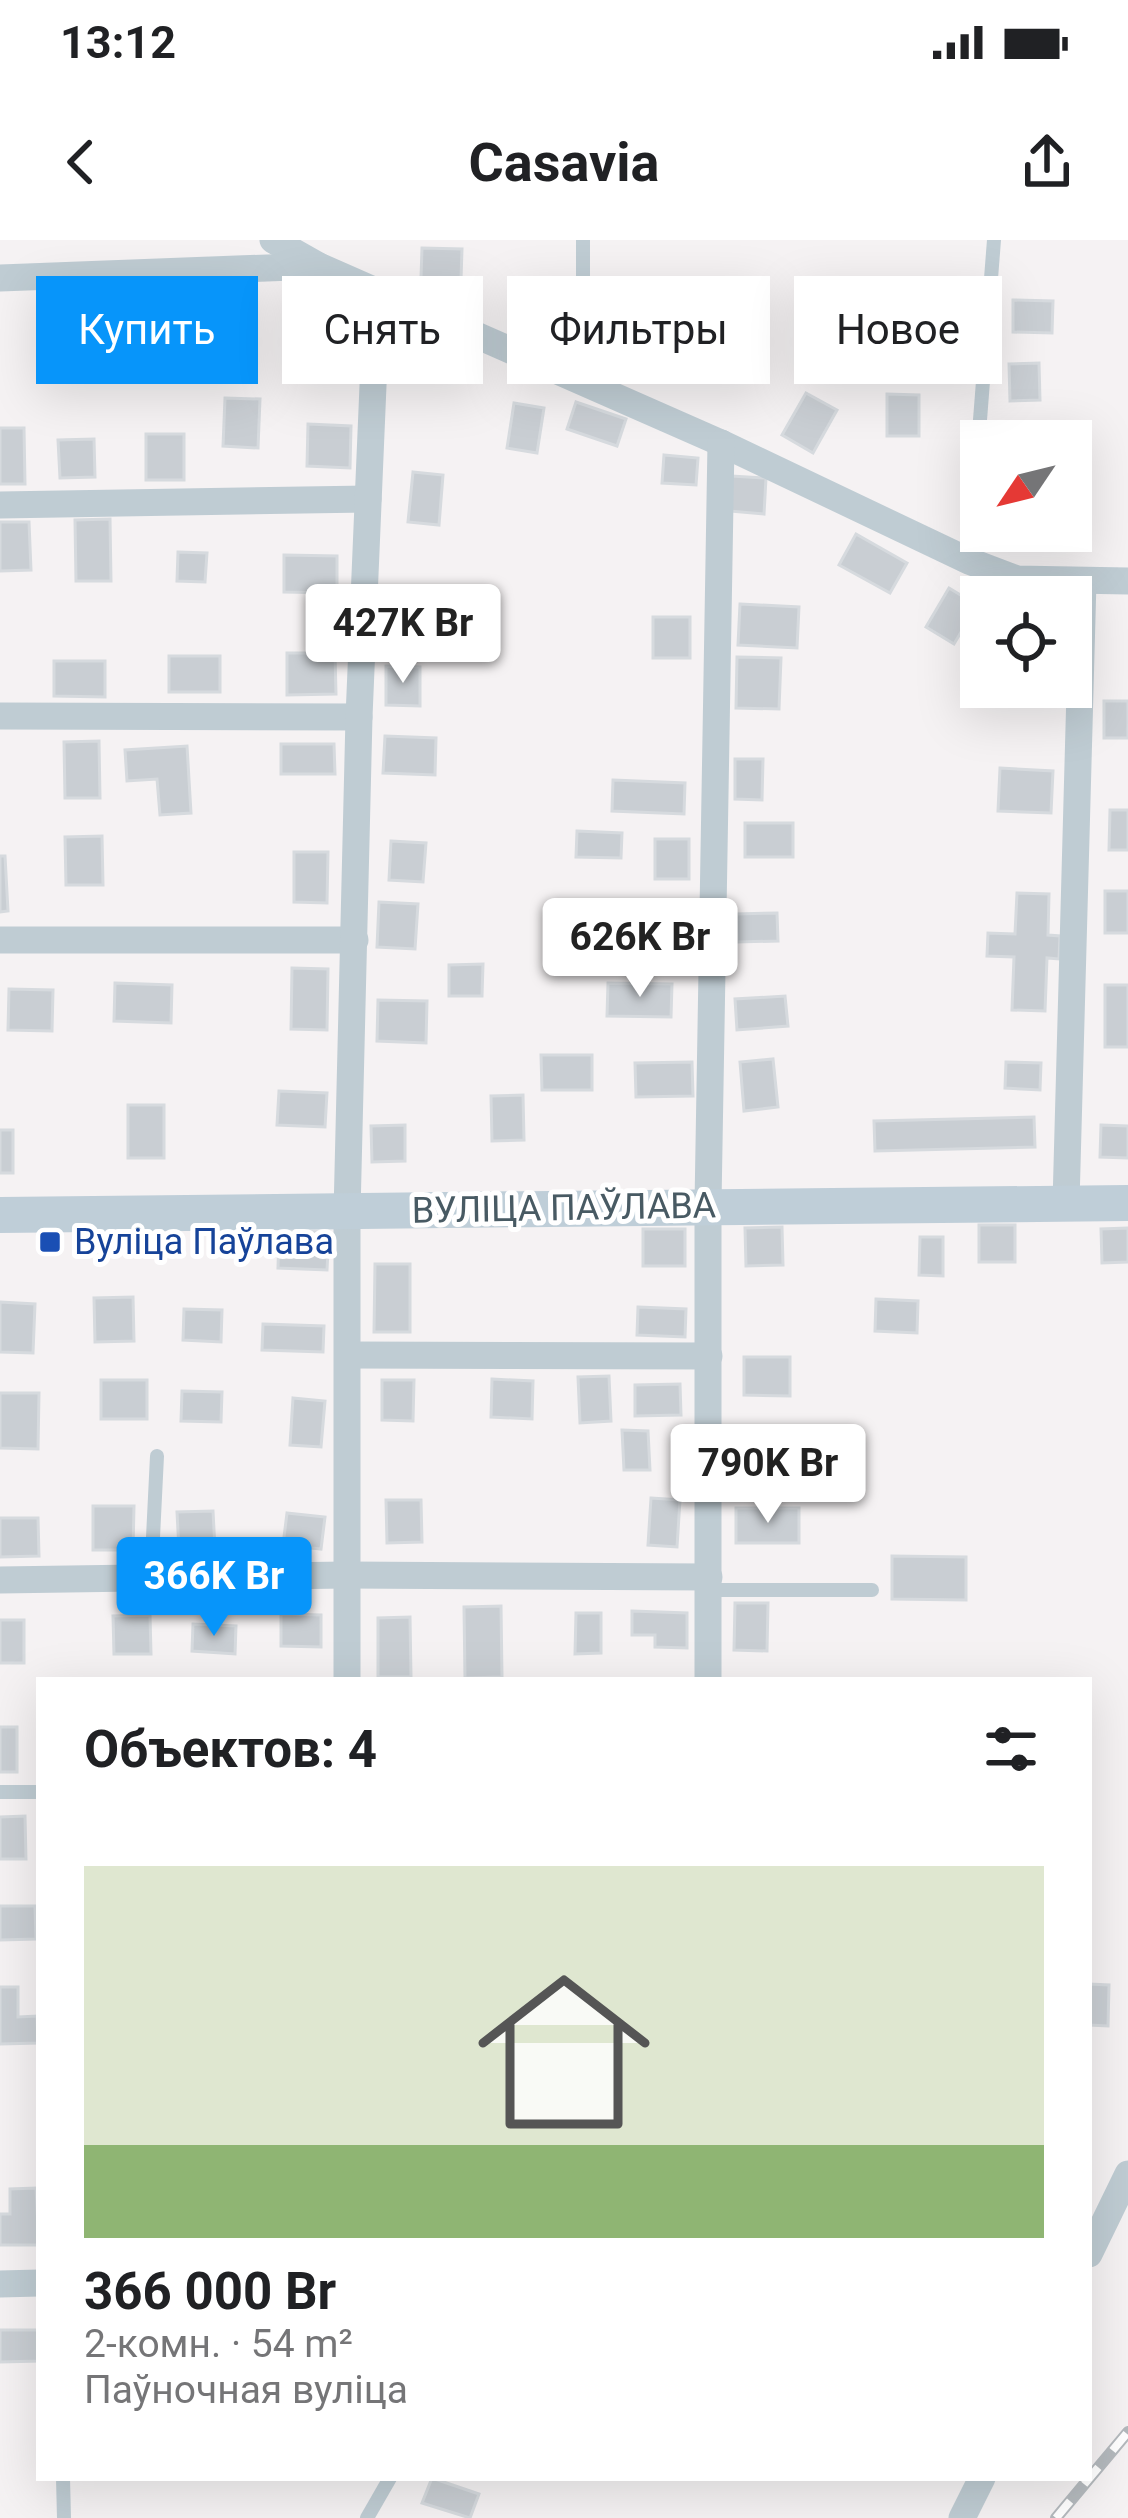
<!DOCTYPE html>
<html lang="ru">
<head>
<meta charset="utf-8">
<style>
	:root { --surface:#fff; --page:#f2f2f2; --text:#202124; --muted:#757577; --accent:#0795fa }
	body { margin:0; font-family:Roboto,sans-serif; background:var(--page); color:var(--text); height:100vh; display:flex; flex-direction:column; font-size:45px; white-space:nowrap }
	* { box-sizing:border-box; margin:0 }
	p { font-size:39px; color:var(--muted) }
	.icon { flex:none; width:66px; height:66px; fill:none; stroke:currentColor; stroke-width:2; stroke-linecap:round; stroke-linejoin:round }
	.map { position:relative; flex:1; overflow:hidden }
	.details { position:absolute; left:36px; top:1437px; width:1056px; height:804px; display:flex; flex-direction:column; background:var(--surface); border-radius:0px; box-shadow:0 12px 48px #0002 }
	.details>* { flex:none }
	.banner { position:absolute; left:36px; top:36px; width:1056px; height:108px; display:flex; gap:24px }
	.needle { width:78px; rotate:235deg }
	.tools { position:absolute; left:960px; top:180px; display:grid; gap:24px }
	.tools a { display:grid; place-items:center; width:132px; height:132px; border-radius:0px; background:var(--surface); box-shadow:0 12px 48px #0002; font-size:60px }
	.price { position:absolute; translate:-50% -102px; padding:0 27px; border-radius:12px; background:#fff; color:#222; font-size:39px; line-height:78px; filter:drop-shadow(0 3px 6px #0008) }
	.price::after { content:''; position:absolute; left:50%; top:72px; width:36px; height:27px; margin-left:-18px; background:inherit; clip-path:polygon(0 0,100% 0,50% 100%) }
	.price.current { background:var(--accent); color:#fff }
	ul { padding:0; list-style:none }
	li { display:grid; align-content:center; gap:24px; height:636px; padding:0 48px }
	li span { display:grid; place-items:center; height:372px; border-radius:0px; color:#555 }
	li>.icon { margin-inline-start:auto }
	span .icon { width:216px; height:216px; fill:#fffc; stroke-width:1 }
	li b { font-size:51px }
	h2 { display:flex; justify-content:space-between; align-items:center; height:144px; padding:0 48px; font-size:51px }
	.tag { padding:0 42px; border-radius:0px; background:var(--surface); box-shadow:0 12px 48px #0002; font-size:42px; line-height:108px }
	.tag.current { background:var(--accent); color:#fff }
	.status { display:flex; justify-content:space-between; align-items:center; height:84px; padding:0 60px; background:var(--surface); direction:ltr }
	.status svg { height:33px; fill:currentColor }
	header { display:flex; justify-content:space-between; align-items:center; height:156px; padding:0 48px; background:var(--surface); font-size:54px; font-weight:700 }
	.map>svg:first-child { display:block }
	.building { fill:#c9ced3; stroke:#d6dade; stroke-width:3 }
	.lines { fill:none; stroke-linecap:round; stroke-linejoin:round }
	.lane { stroke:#bfccd3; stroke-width:14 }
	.street { stroke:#bfccd3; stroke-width:27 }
	.secondary { stroke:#bfced8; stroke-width:36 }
	.rail-casing { stroke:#b4b9bd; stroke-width:12 }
	.rail { stroke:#fff; stroke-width:8; stroke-dasharray:22; stroke-linecap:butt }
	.transit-dot { fill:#1a4fb4; stroke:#fff; stroke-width:4.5 }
	.labels { text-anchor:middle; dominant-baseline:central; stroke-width:10; stroke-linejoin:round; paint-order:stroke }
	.street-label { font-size:36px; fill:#485a63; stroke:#fff }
	.transit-label { font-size:36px; fill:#164399; stroke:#fff; text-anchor:start }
</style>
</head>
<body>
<div class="status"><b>13:12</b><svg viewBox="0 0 49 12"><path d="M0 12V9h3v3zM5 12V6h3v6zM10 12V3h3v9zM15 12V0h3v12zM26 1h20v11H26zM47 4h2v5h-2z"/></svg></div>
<header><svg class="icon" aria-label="back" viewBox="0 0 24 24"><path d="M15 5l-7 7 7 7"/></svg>Casavia<svg class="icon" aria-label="share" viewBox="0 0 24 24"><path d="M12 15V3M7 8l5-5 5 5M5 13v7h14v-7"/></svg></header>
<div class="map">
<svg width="1128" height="2278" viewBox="0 0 1128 2278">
	<rect width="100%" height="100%" fill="#f5f2f3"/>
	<!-- building -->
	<g class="building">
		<path d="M422,8L462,9L461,39L421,38Z"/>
		<path d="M933,51L973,55L970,84L929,80Z"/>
		<path d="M133,59H186V118H134Z"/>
		<path d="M1013,60L1053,61L1052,93L1013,92Z"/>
		<path d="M309,63L342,64L340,102L307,101Z"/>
		<path d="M90,67L92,105L43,106L42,69Z"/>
		<path d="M638,91L686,99L681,131L633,124Z"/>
		<path d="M409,109L442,111L441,139L407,137Z"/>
		<path d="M1039,123L1040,160L1010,161L1009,124Z"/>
		<path d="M806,153L837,170L813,213L782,195Z"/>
		<path d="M887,154L919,155V196H887Z"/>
		<path d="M225,158L260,159L258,208L223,206Z"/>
		<path d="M576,162L626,179L617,206L567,189Z"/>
		<path d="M514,163L544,168L537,213L507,208Z"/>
		<path d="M308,184L351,186L350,228L307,226Z"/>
		<path d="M0,188H24L25,244H0Z"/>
		<rect x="146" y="194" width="38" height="46"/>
		<path d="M94,199L95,237L60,238L58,200Z"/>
		<path d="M664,215L698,218L696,245L662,243Z"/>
		<path d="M413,232L443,235L439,285L408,282Z"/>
		<path d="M731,236L766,238L764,274L729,271Z"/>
		<path d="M110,279L111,341H76L75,280Z"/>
		<path d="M0,282H29L31,330L0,331Z"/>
		<rect x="1001" y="291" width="68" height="19"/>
		<path d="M856,294L907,323L890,353L839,325Z"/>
		<path d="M178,312L207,313L205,342L177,341Z"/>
		<path d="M284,315L337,316V353L284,352Z"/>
		<path d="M949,348L977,365L954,404L926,387Z"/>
		<path d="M740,364L799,367L797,408L738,405Z"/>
		<rect x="653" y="377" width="37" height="41"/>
		<path d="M287,413H335L336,454L287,455Z"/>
		<rect x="169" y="416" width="51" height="36"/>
		<path d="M737,417L781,418L779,469L736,468Z"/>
		<path d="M54,421H105V457L54,456Z"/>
		<path d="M386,426L420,427V466L386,465Z"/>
		<path d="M1013,447H1061V459L1013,458Z"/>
		<rect x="1104" y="461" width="24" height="37"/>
		<path d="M385,496L436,498L435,535L383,533Z"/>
		<path d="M99,501L100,558H65L64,502Z"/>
		<path d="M281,504H334L335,534H281Z"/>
		<path d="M187,506L191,573L160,575L157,539L127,541L125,510Z"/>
		<path d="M735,519H763L762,560L735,559Z"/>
		<path d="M1000,528L1053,531L1051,573L998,571Z"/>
		<path d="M613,540L685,543L684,574L612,571Z"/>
		<path d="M1110,570H1128V610H1109Z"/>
		<rect x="745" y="583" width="48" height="34"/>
		<path d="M577,591L622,593L621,618L576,617Z"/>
		<path d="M102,596L103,645H66L65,597Z"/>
		<rect x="655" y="599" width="34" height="40"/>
		<path d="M391,601L426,603L423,642L389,640Z"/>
		<path d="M294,612H328L327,663L294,662Z"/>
		<path d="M0,616H5L8,671L0,672Z"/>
		<rect x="1105" y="651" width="23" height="42"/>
		<path d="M1017,653L1049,654L1048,695L1060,696L1059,719L1047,718L1045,771L1012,770L1014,717L987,716L988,693L1015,694Z"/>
		<path d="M379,662L418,664L415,709L377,707Z"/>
		<path d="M572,666L604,667V704H572Z"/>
		<path d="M777,673L778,701L737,702L736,674Z"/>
		<path d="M483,724L482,756H449V725Z"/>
		<path d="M292,728L328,729L327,790L291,789Z"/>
		<path d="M115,743L172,745L171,783L114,781Z"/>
		<path d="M608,743L672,744L671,777L607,776Z"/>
		<rect x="1105" y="745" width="23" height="62"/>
		<path d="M9,749L53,750L52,791L8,790Z"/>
		<path d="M785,756L788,786L737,790L735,759Z"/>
		<path d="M378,760L427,761L426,803L377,801Z"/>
		<path d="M541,815H592V850H542Z"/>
		<path d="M773,819L778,867L744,871L740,822Z"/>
		<path d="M692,822L693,856L636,857L635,823Z"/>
		<path d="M1006,822L1041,823L1040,850L1005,848Z"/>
		<path d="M279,851L327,853L325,887L277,885Z"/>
		<path d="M523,855L524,900L492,901L491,856Z"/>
		<rect x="128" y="865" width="36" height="53"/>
		<path d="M1034,877L1035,907L875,911L874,881Z"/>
		<path d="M405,885V921L372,922L371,886Z"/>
		<path d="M1101,885L1128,886V918L1100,917Z"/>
		<rect x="0" y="890" width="13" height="43"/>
		<rect x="979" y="985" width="36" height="37"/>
		<path d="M782,987L783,1025L746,1026L745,988Z"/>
		<path d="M1128,988V1022L1102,1023L1101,989Z"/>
		<rect x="643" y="989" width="42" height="37"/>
		<path d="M279,991L329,992L327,1030L278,1028Z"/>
		<path d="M920,997H943V1036L919,1035Z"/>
		<path d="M375,1024H410V1092H374Z"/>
		<path d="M133,1057L134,1101L95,1102L94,1058Z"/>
		<path d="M876,1059L918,1061L917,1093L875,1091Z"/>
		<path d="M0,1062L35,1064L33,1113L0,1112Z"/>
		<path d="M638,1067L686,1069L685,1097L637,1095Z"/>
		<path d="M184,1069L222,1070L221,1102L183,1100Z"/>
		<path d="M263,1084L324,1086L323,1112L262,1110Z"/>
		<path d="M744,1117H790V1156L744,1155Z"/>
		<path d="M609,1136L611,1181L580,1183L578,1137Z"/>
		<path d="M492,1139L533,1141L532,1179L491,1177Z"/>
		<rect x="101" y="1140" width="46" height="39"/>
		<path d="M382,1140H414L413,1181L382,1180Z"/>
		<path d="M680,1144L681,1175L635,1176V1145Z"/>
		<path d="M182,1151L222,1152L221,1182L181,1181Z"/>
		<path d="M0,1153H39L38,1209L0,1208Z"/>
		<path d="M293,1158L325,1161L321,1207L290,1205Z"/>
		<path d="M622,1190L648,1191L650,1230H624Z"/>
		<path d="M651,1258L680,1260L677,1307L648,1305Z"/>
		<path d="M386,1260H421L422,1302L387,1303Z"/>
		<path d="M93,1266H134L133,1310H93Z"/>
		<rect x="736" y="1268" width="63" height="35"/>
		<path d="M213,1271L215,1309L179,1310L177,1272Z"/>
		<path d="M287,1273L325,1277L321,1309L283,1305Z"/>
		<path d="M0,1278H38L39,1316L0,1317Z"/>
		<path d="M892,1316L966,1317V1360L892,1359Z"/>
		<path d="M735,1363H768L767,1411L734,1410Z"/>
		<path d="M501,1366L502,1437L465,1438L464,1367Z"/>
		<path d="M632,1371L687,1373V1408L655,1407V1395H632Z"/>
		<path d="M576,1373H601V1413L575,1414Z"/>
		<path d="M281,1374L321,1375V1407L281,1406Z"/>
		<path d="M150,1375L151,1414H114L113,1376Z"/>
		<path d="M410,1377L411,1437H378V1378Z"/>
		<rect x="0" y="1380" width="24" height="43"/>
		<path d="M193,1384L236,1386L235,1414L192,1411Z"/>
		<rect x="0" y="1487" width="17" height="45"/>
		<path d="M25,1576L26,1619H0V1577Z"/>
		<path d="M0,1666H35L36,1699L0,1700Z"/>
		<path d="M1089,1744L1109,1745L1108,1786L1089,1785Z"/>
		<path d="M0,1747H18V1777L37,1776L38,1803L0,1804Z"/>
		<path d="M36,1948L39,2005H0V1974H10V1949Z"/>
		<path d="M0,2090H39V2121L0,2122Z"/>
		<path d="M432,2238L479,2254L470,2278L422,2263Z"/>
	</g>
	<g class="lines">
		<!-- lane -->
		<g class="lane">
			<path d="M583,0V56"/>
			<path d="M969,321L994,0"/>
			<path d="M151,1338L157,1216"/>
			<path d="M709,1350H872"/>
			<path d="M0,1552H39"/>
			<path d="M63,2238L64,2278"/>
			<path d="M367,2278L390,2238"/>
		</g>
		<!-- street -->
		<g class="street">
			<path d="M273,0L319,26L721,203L969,321L1017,339L1128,341"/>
			<path d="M0,38L319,26"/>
			<path d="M0,265L368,259"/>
			<path d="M0,476L359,477"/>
			<path d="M0,700H355"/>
			<path d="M1066,963L1083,341"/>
			<path d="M350,1115L709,1116"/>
			<path d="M0,1340L347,1335L709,1337"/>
			<path d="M347,1440V973L359,477L377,51"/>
			<path d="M708,1440V964L721,203"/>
			<path d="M1089,2014L1128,1934"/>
			<path d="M0,2044L39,2043"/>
			<path d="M962,2278L982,2238"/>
		</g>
		<!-- secondary -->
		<path class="secondary" d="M0,975C376,973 752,964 1128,963"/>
		<!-- rail casing -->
		<g class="rail-casing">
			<path id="rail" d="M1056,2278L1128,2192"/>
		</g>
		<!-- rail -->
		<use href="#rail" class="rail"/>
	</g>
	<!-- markers -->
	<rect class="transit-dot" x="38" y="990" width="24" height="24" rx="6"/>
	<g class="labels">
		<!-- street labels -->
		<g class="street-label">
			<text transform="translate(564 968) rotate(-1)">ВУЛІЦА ПАЎЛАВА</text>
		</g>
		<!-- transit labels -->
		<g class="transit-label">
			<text x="74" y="1002">Вуліца Паўлава</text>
		</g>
	</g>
</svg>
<div class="tools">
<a><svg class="needle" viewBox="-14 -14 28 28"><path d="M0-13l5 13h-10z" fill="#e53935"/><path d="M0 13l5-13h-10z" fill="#757577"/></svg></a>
<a><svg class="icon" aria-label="locate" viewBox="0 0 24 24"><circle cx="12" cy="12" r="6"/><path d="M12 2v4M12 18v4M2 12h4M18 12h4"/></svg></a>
</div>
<b class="price" style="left:403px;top:446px">427K Br</b>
<b class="price" style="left:640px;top:760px">626K Br</b>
<b class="price" style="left:768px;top:1286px">790K Br</b>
<b class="price current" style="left:214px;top:1399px">366K Br</b>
<div class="banner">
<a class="tag current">Купить</a>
<a class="tag">Снять</a>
<a class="tag">Фильтры</a>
<a class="tag">Новое</a>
</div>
<section class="details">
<h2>Объектов: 4<svg class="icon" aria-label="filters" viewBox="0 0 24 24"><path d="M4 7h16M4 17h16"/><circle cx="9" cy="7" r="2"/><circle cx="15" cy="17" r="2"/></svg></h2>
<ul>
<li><span style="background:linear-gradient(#dfe7d0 75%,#8fb573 0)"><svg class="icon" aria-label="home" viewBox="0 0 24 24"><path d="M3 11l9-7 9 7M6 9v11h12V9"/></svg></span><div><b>366 000 Br</b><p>2-комн. · 54 m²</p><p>Паўночная вуліца</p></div></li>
</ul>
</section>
</div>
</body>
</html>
